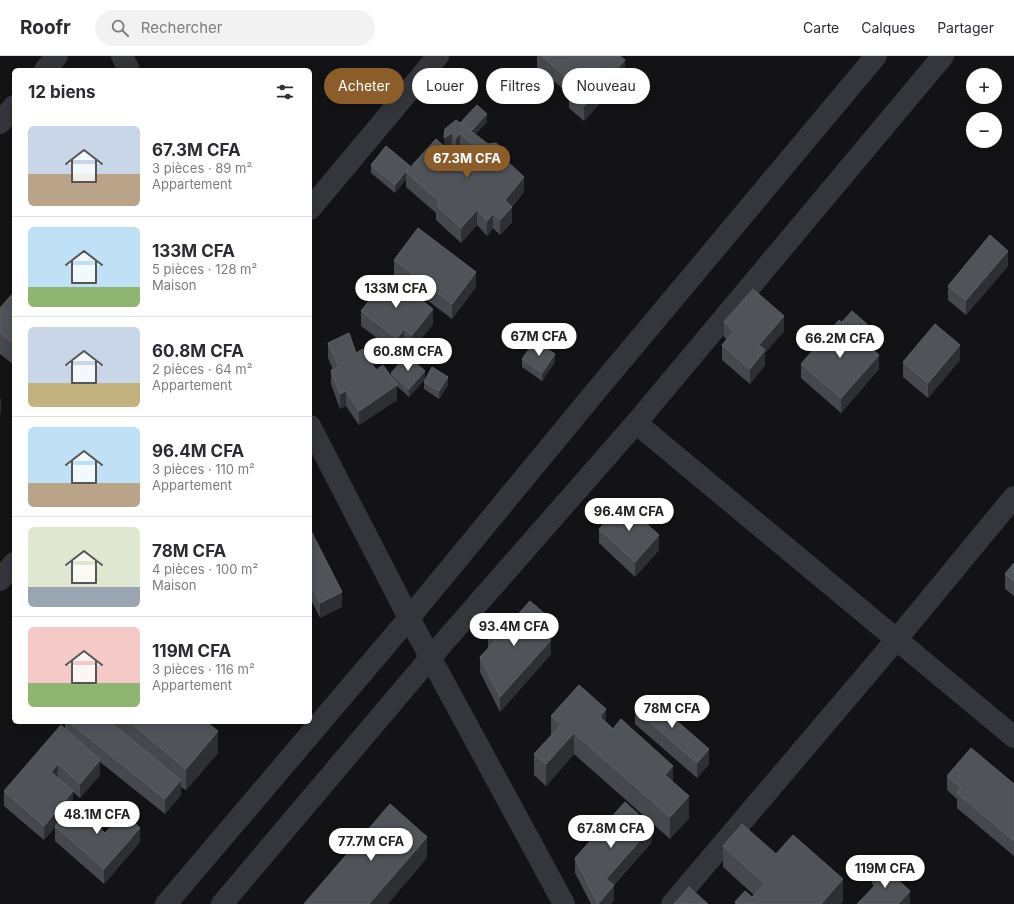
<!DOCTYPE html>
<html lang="fr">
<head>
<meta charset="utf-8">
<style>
	:root { --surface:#fff; --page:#f2f2f3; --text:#2b2b33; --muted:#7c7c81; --line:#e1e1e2; --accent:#8a5d2b }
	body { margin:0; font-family:Inter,sans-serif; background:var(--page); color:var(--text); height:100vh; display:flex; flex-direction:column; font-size:15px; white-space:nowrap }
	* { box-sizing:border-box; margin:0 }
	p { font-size:13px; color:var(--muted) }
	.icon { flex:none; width:22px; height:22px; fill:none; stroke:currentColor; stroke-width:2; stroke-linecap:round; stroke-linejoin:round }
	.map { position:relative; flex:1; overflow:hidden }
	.panel { position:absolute; left:12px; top:12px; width:300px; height:656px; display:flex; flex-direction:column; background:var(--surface); border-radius:6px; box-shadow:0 2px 10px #0003 }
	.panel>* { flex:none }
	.banner { position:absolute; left:324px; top:12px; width:380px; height:36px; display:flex; gap:8px }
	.fabs { position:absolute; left:966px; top:12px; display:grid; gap:8px }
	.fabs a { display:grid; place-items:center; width:36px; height:36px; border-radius:50%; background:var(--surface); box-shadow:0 2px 10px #0003; font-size:20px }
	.price { position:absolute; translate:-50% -34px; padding:0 9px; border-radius:14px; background:#fff; color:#222; font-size:13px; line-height:26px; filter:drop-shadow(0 1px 2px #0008) }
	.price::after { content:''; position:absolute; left:50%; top:24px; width:12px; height:9px; margin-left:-6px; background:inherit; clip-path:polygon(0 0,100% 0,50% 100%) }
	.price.active { background:var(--accent); color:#fff }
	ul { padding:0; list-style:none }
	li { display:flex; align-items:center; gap:12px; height:100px; padding:0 16px }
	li+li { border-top:1px solid var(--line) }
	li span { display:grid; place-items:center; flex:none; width:112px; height:80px; border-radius:6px; color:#555 }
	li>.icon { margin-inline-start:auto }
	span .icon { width:48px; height:48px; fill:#fffc; stroke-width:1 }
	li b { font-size:17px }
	h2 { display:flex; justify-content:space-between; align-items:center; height:48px; padding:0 16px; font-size:17px }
	.tag { padding:0 14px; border-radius:18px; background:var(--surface); box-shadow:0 2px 10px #0003; font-size:14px; line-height:36px }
	.tag.active { background:var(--accent); color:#fff }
	header { display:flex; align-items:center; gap:24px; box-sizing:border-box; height:56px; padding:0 20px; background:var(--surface); border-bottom:1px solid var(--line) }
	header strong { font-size:19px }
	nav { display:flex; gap:22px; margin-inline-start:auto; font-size:14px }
	.search { width:280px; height:36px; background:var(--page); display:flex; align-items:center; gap:10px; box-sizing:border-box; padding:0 14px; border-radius:22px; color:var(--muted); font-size:15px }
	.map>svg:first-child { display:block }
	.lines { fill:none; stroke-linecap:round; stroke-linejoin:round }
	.minor { stroke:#34363b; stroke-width:22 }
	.wall { fill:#46484d; fill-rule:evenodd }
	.shaded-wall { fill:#2d2f32 }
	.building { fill:#505358; stroke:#5d6167 }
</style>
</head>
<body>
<header>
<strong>Roofr</strong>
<div class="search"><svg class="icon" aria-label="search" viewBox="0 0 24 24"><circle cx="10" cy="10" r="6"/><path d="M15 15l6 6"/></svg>Rechercher</div>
<nav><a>Carte</a><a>Calques</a><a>Partager</a></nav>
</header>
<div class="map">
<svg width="1014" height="848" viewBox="0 0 1014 848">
	<rect width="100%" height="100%" fill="#131315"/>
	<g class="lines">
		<!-- minor -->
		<g class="minor">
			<path d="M122,0L129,14"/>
			<path d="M45,14L57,0"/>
			<path d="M0,67L14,50"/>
			<path d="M310,153L438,0"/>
			<path d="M636,367L1014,681"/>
			<path d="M310,370L409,562L564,848"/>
			<path d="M0,524L14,507"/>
			<path d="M166,848L409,562L591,341L876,0"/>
			<path d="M222,848L430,602L636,367L943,0"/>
			<path d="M672,848L896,584L1014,441"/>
		</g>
	</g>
	<!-- wall -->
	<g class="wall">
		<path d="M537,0H620L625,19L584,65L569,52V38L537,11Z"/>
		<path d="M487,66L475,78L507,105L524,136L512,151V166L500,179L493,172L487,180L477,169L461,187L436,164V157L406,131V123L395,137L371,117V109L410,112L444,91V82L460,67ZM452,92L456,97L460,92L474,106L469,113L448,94Z"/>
		<path d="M394,204L476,231L452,263L394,219Z"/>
		<path d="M1008,210L966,259L948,244V230Z"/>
		<path d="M14,236V309L0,298V252Z"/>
		<path d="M361,255L433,268L412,294L404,288L397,297L361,270Z"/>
		<path d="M724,266L784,275L765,297V309L750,328L722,304V289L727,283L724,281Z"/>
		<path d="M842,266L879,286L873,293L879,313L841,357L801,322V308Z"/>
		<path d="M328,287L356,297L376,314L391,321V317L425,323L409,341L397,330V344L359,369L346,350L340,353L331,328V314L333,313L328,302Z"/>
		<path d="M522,303L555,306L542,325L522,311Z"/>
		<path d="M960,304L928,342L903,321V306Z"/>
		<path d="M424,326L448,329L439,343L424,333Z"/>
		<path d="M310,473L342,551L320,562L310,542Z"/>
		<path d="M599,473L659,494L635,521L599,487Z"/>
		<path d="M1014,507V540L1005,533V518Z"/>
		<path d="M512,565L545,573L543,576L551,598L500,656L480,616V601L488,593V579Z"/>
		<path d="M635,653L709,708L697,722L635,668Z"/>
		<path d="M551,660L606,666L673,726L689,762L670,783L574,698L546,730L534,719V698L551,679Z"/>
		<path d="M65,666H206L218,697L186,734L181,731V739L165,758L100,706V719L80,742L73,736V749L105,777L140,786L104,828L55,785V771L44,784L4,750V735L65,673Z"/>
		<path d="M947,720L1014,728V800L957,752V743L947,734Z"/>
		<path d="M652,786L614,829V844L611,848H591L575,817V802Z"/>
		<path d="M723,790L776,798L843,845L840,848H735V846L752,841L754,839L723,811Z"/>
		<path d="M872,813L910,848L874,830L872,828Z"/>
	</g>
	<!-- shaded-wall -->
	<g class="shaded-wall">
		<path d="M625,4V19L584,65V50Z"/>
		<path d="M487,58V66L469,86L467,80Z"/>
		<path d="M452,77V92L444,97V82Z"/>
		<path d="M460,77V92L456,97V82Z"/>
		<path d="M410,110V118L406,116V123L395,137V129Z"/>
		<path d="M524,121V136L505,158V144Z"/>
		<path d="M512,151V166L500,179V164Z"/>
		<path d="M477,154V169L461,187V172Z"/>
		<path d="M493,158V172L487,180V165Z"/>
		<path d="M1008,195V210L966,259V244Z"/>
		<path d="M476,216V231L452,263V248Z"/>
		<path d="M433,253V268L412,294V279Z"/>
		<path d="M784,260V275L765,297V309L750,328V313L759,289Z"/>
		<path d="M404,273V288L397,297V283Z"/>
		<path d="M879,279V286L869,298V290Z"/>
		<path d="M960,289V304L928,342V327Z"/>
		<path d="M555,298V306L542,325V317Z"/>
		<path d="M879,299V313L841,357V342Z"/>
		<path d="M425,315V323L409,341V333Z"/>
		<path d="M448,321V329L439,343V335Z"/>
		<path d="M397,329V344L359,369V355Z"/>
		<path d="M346,335V350L340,353V338Z"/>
		<path d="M1,342V357L0,358V343Z"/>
		<path d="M659,479V494L635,521V506Z"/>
		<path d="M342,536V551L320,562V547Z"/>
		<path d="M545,558V573L535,585V570Z"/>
		<path d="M551,584V598L500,656V641Z"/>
		<path d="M606,653V675L600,661Z"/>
		<path d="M218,675V697L186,734V713Z"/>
		<path d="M574,677V698L546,730V708Z"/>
		<path d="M709,693V708L697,722V707Z"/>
		<path d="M100,704V719L80,742V728Z"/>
		<path d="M58,708V723L51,716Z"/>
		<path d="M673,710V731L665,719Z"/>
		<path d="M181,724V739L165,758V743Z"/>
		<path d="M73,735V750L55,770V771L44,784V770Z"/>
		<path d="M689,740V762L670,783V761Z"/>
		<path d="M652,771V786L606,837V823Z"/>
		<path d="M140,772V786L104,828V813Z"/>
		<path d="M427,781V802L388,848H369Z"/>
		<path d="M843,823V845L840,848H821Z"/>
		<path d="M614,829V844L611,848H598Z"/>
		<path d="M910,835V848H898Z"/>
	</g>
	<!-- building -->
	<g class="building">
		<path d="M542,0H620L625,4L584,50L569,37L575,29Z"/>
		<path d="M477,49L487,58L471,75L460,67Z"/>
		<path d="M456,64L488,88L496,87L507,97V105L524,121L505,144L512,151L500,164L493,158L487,165L477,154L461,172L436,149L440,146L406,116L436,83L469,113L475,105L486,114L491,106L460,77L456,82L452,77L444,82L445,73Z"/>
		<path d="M386,90L410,110L395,129L371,109Z"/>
		<path d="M418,172L476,216L452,248L394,204Z"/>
		<path d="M990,179L1008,195L966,244L948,230Z"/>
		<path d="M389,219L433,253L412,279L404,273L397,283L361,255Z"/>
		<path d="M753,233L784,260L759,289L765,294L750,313L722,289L734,275L724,266Z"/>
		<path d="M14,236V288L0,276V252Z"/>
		<path d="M852,255L879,279L869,290L842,266Z"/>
		<path d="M839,264L879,299L841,342L801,308Z"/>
		<path d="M935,268L960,289L928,327L903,306Z"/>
		<path d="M349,277L356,297L363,293L376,314L383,309L397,329L359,355L346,335L340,338L331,314L339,311L328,287Z"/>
		<path d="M535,285L555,298L542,317L522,303Z"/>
		<path d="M407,299L425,315L409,333L391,317Z"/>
		<path d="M432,311L448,321L439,335L424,326Z"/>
		<path d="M623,446L659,479L635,506L599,473Z"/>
		<path d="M310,473L342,536L320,547L310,527Z"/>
		<path d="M1014,507V525L1005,518Z"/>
		<path d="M530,545L545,558L535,570L551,584L500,641L480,601L495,585L488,579L505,559L512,565Z"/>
		<path d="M579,629L606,653L600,661L613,673L621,663L673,710L665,719L689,740L670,761L574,677L546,708L534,698L561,669L551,660Z"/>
		<path d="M647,639L709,693L697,707L635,653Z"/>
		<path d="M69,666H110L181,724L165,743Z"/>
		<path d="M130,666H206L218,675L186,713Z"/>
		<path d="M61,669L100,704L80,728L58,708L51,716L73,735L44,770L4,735Z"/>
		<path d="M971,692L1014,728V785L957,737L961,732L947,720Z"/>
		<path d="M625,746L652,771L606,823L614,829L598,848L575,802Z"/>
		<path d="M390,748L427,781L369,848H304Z"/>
		<path d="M74,749L105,777L123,756L140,772L104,813L55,770Z"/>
		<path d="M742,768L776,798L793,779L843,823L821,848H737L735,846L745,835L752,841L765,828L723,790Z"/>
		<path d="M879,806L910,835L898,848H857L882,822L872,813Z"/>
		<path d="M689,831L708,848H674Z"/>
	</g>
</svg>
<div class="fabs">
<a>+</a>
<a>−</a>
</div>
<b class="price active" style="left:467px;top:123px">67.3M CFA</b>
<b class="price" style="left:396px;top:253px">133M CFA</b>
<b class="price" style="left:539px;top:301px">67M CFA</b>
<b class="price" style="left:840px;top:303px">66.2M CFA</b>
<b class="price" style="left:408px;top:316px">60.8M CFA</b>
<b class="price" style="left:629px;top:476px">96.4M CFA</b>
<b class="price" style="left:514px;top:591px">93.4M CFA</b>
<b class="price" style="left:672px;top:673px">78M CFA</b>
<b class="price" style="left:97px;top:779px">48.1M CFA</b>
<b class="price" style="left:611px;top:793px">67.8M CFA</b>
<b class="price" style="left:371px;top:806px">77.7M CFA</b>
<b class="price" style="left:885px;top:833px">119M CFA</b>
<div class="banner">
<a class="tag active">Acheter</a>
<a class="tag">Louer</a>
<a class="tag">Filtres</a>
<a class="tag">Nouveau</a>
</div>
<section class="panel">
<h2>12 biens<svg class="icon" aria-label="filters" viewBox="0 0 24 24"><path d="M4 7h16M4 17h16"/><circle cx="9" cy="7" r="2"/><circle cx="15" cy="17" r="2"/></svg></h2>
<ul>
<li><span style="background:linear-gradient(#c9d6e8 60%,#b9a48a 0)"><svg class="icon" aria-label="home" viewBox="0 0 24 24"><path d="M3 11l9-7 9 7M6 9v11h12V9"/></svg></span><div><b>67.3M CFA</b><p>3 pièces · 89 m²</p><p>Appartement</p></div></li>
<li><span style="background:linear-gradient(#bfe0f5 75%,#8fb573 0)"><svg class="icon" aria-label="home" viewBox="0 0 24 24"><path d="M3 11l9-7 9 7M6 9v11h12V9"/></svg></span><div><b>133M CFA</b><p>5 pièces · 128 m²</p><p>Maison</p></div></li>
<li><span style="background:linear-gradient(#c9d6e8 70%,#c2b280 0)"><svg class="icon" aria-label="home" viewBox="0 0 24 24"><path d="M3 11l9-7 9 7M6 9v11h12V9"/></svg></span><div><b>60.8M CFA</b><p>2 pièces · 64 m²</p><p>Appartement</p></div></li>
<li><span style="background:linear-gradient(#bfe0f5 70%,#b9a48a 0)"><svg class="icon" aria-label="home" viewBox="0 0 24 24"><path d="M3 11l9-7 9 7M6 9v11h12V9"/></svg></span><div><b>96.4M CFA</b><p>3 pièces · 110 m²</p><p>Appartement</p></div></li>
<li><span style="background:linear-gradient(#dfe7d0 75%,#9aa5b1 0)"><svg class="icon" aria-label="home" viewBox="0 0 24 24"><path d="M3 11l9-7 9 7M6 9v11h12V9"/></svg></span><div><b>78M CFA</b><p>4 pièces · 100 m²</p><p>Maison</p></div></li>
<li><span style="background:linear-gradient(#f6c9c9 70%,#8fb573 0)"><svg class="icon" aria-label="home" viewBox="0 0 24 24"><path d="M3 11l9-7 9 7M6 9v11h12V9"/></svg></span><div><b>119M CFA</b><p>3 pièces · 116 m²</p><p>Appartement</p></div></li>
</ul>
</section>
</div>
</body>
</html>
